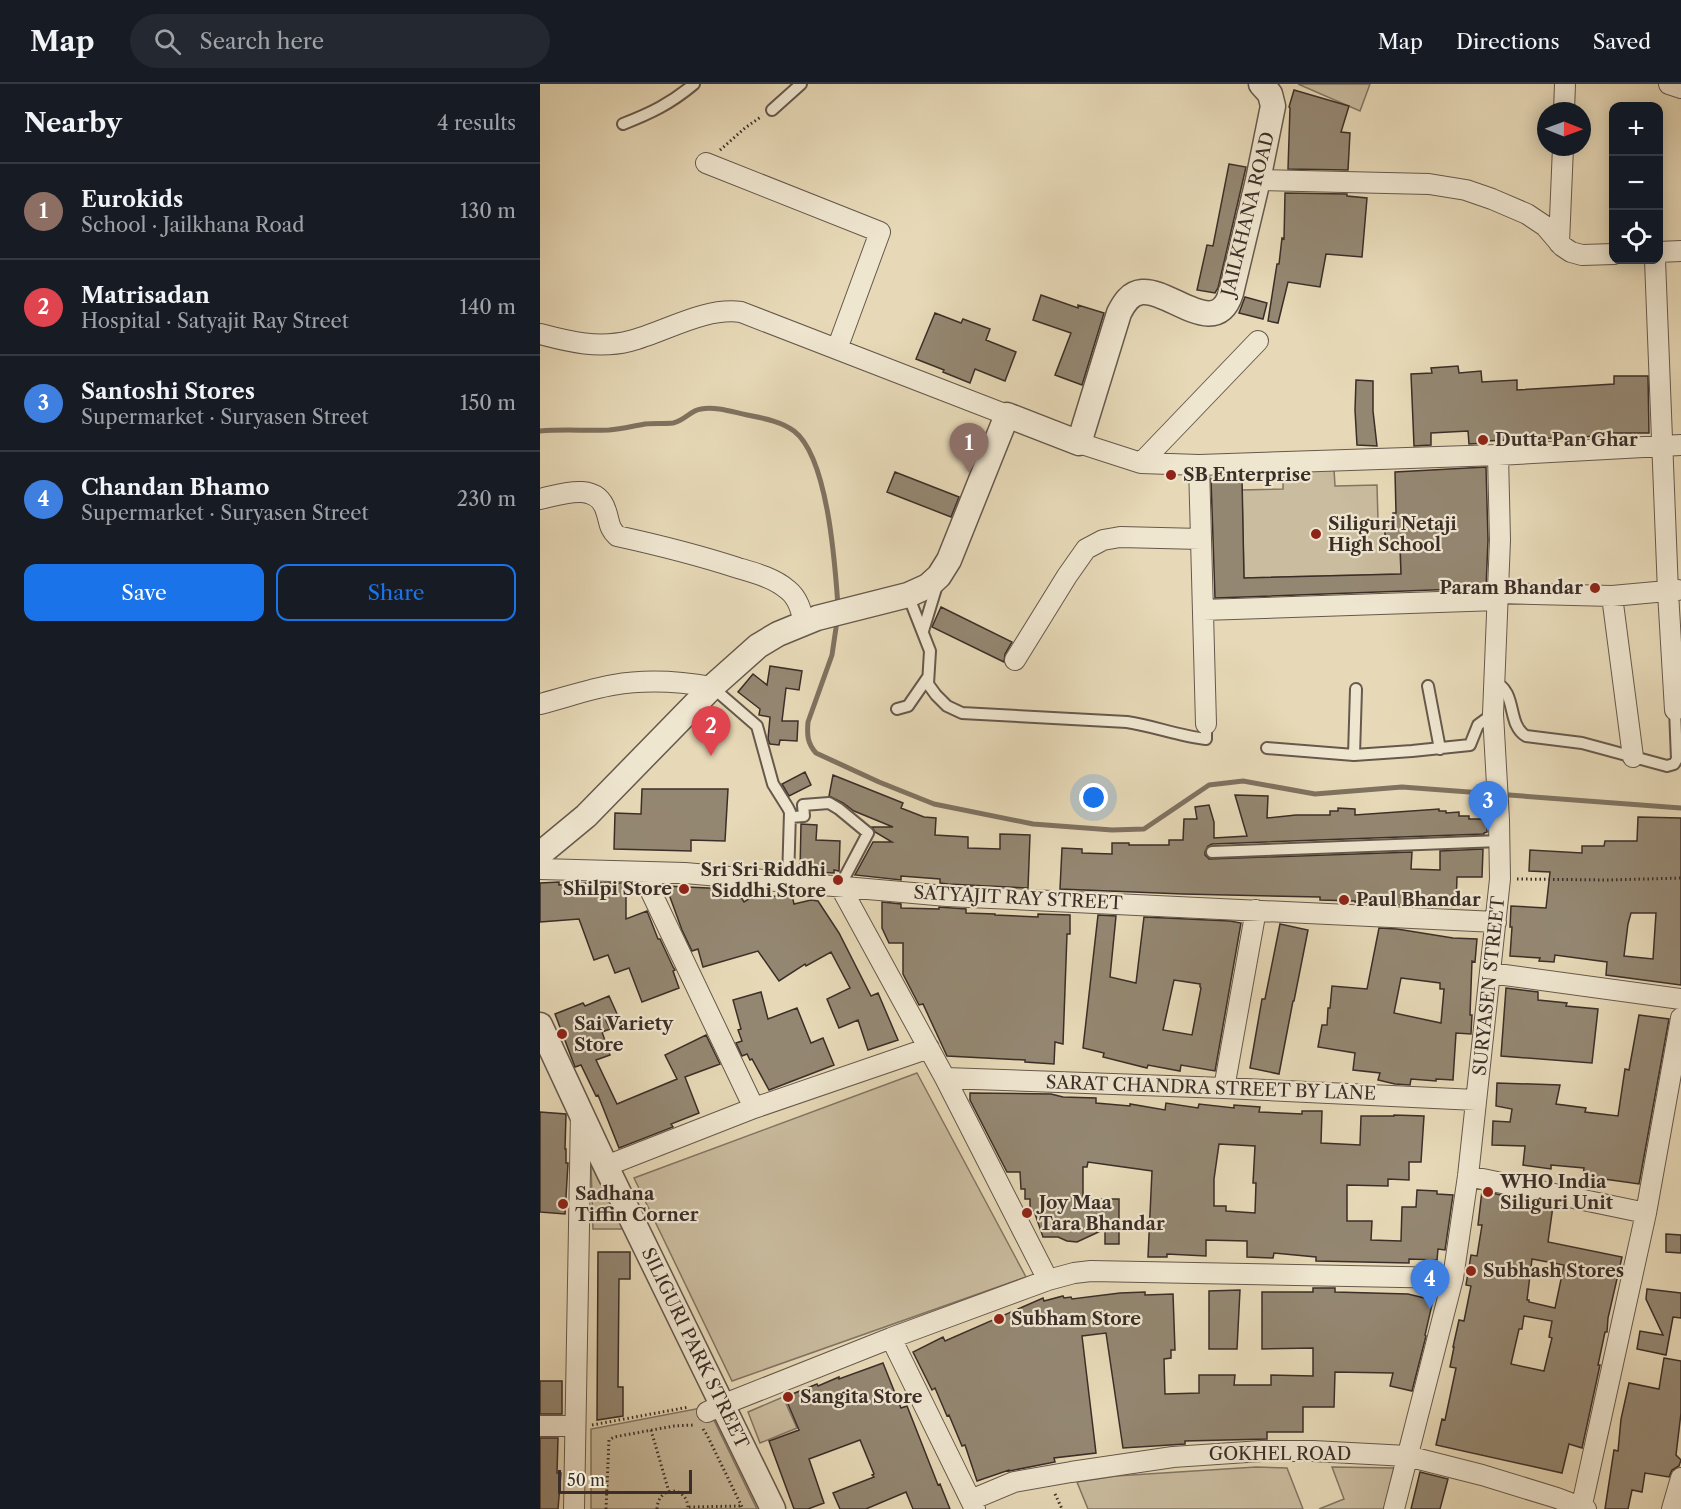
<!DOCTYPE html>
<meta charset="utf-8">
<style>
body{margin:0;font-family:"Libre Caslon Text",serif;background:#242831;color:#f1f3f6}
.controls{position:absolute;right:18px;top:18px;display:grid;overflow:hidden;border-radius:12px;box-shadow:0 3px 15px #0003}
.controls button{width:54px;height:54px;display:grid;place-items:center;padding:0;border:0;border-bottom:2px solid #363941;background:#171b24;color:#f1f3f6;font:30px sans-serif}
.compass{position:absolute;left:997px;top:18px;width:54px;height:54px;border-radius:50%;background:#171b24;box-shadow:0 3px 15px #0003;rotate:91deg}
.scale{position:absolute;left:18px;bottom:15px;width:134px;box-sizing:border-box;padding-left:6px;border:3px solid #3b2e28;border-top:0;font-size:16px;line-height:21px;white-space:nowrap;color:#3b2e28;-webkit-text-stroke:4px #efe6d0;paint-order:stroke}
.you{position:absolute;left:554px;top:714px;width:21px;height:21px;margin:-15px;border:4px solid #fff;border-radius:50%;background:#1a73e8;box-shadow:0 0 0 9px #1a73e833}
.badge{display:grid;place-items:center;width:39px;height:39px;border-radius:50%;background:#1a73e8;color:#fff;font-size:20px;font-weight:700}
.pin{position:absolute;translate:-50% -50px;filter:drop-shadow(0 2px 3px #0008)}
.pin::after{content:'';position:absolute;top:32px;width:21px;height:18px;background:inherit;clip-path:polygon(0 0,100% 0,50% 100%)}
.list{margin:0;padding:0;list-style:none}
h2{display:flex;justify-content:space-between;align-items:center;height:78px;margin:0;padding:0 24px;font-size:26px}
h2 small{font-size:20px;font-weight:400;color:#9ea1a6}
.list li{display:grid;grid-template-columns:39px 1fr auto;gap:18px;align-items:center;box-sizing:border-box;height:96px;padding:0 24px;border-top:2px solid #363941}
.list b{display:block;font-size:22px;white-space:nowrap}
.list p{margin:0;font-size:20px;white-space:nowrap;color:#9ea1a6}
.list em{font-size:20px;font-style:normal;color:#9ea1a6}
.actions{display:flex;gap:12px;padding:18px 24px}
.actions a{flex:1;padding:14px 0;border:2px solid #1a73e8;border-radius:12px;text-align:center;font-size:21px;color:#1a73e8}
.actions .main{background:#1a73e8;color:#fff}
.icon{flex:none;width:33px;height:33px;fill:none;stroke:currentColor;stroke-width:2;stroke-linecap:round;stroke-linejoin:round}
.map{position:relative;flex:none;width:1141px;height:1425px;overflow:hidden}
header{display:flex;align-items:center;gap:36px;box-sizing:border-box;height:84px;padding:0 30px;background:#171b24;border-bottom:2px solid #363941}
header strong{font-size:28px}
nav{display:flex;gap:33px;margin-inline-start:auto;font-size:21px}
.search{width:420px;height:54px;background:#242831;display:flex;align-items:center;gap:15px;box-sizing:border-box;padding:0 21px;border-radius:33px;color:#9ea1a6;font-size:22px}
main{display:flex}
aside{flex:1;background:#171b24}
.map>svg:first-child{display:block}
</style>
<header>
<strong>Map</strong>
<div class="search"><svg class="icon" aria-label="search" viewBox="0 0 24 24"><circle cx="10" cy="10" r="6"/><path d="M15 15l6 6"/></svg>Search here</div>
<nav><a>Map</a><a>Directions</a><a>Saved</a></nav>
</header>
<main>
<aside>
<h2>Nearby<small>4 results</small></h2>
<ul class="list">
<li><span class="badge" style="background:#8d6e63">1</span><div><b>Eurokids</b><p>School · Jailkhana Road</p></div><em>130 m</em></li>
<li><span class="badge" style="background:#e0444e">2</span><div><b>Matrisadan</b><p>Hospital · Satyajit Ray Street</p></div><em>140 m</em></li>
<li><span class="badge" style="background:#3f7fe0">3</span><div><b>Santoshi Stores</b><p>Supermarket · Suryasen Street</p></div><em>150 m</em></li>
<li><span class="badge" style="background:#3f7fe0">4</span><div><b>Chandan Bhamo</b><p>Supermarket · Suryasen Street</p></div><em>230 m</em></li>
</ul>
<div class="actions"><a class="main">Save</a><a>Share</a></div>
</aside>
<div class="map">
<svg width="1141" height="1425" viewBox="0 0 1141 1425">
<rect width="100%" height="100%" fill="#e7d9b7"/>
<filter id="stains"><feTurbulence type="fractalNoise" baseFrequency=".00333" numOctaves="4"/><feColorMatrix values="0 0 0 0 .2 0 0 0 0 .09 0 0 0 0 .02 0 0 0 .5 -.17"/></filter>
<radialGradient id="worn" r=".72"><stop offset=".6" stop-color="#630" stop-opacity="0"/><stop offset="1" stop-color="#630" stop-opacity=".3"/></radialGradient>
<path fill="#cabc9f" stroke="#827564" stroke-width="1.5" d="M758,0h72l-10,27z
M794,385l1,17 42,-1 1,35h7v25l15,-1 1,30 -157,4 -2,-88 41,-1v-18z
M377,989l109,204 -294,104 -98,-203z
M51,1081l32,64h-30z
M243,1313l14,31 -37,15 -12,-31z
M161,1324l11,8 45,93h-166v-80z
M716,1383l31,1 16,41h-215l-11,-27 39,-6z
M792,1383l62,1 -10,41h-65l25,-10z"/>
<g fill="none" stroke-linecap="round" stroke-linejoin="round">
<path stroke="#7f7260" stroke-width="5" d="M0,347c23,-2 46,0 69,-1 12,-1 24,-4 36,-6 9,-1 19,0 28,-1 11,-2 18,-13 28,-14 14,-3 32,3 46,6 15,3 34,6 47,16 34,26 41,133 44,175
M297,537l-5,34 -24,67c-1,12 -1,21 8,31l63,29 55,22 99,20 79,6 32,-1 65,-44 34,-4 72,13 87,-7 279,21"/>
</g>
<path fill="#948772" stroke="#3b2e28" stroke-width="1.5" fill-rule="evenodd" d="M754,6l55,16 -8,26 9,1 -2,37 -60,-1 2,-61 -1,-1z
M689,80l17,3 -28,121 -3,5 -18,-3 10,-45 6,1z
M745,109l62,1v2l20,2 -5,59 -36,-3 -6,33 -32,-5 -10,41 -10,-2 9,-57h2l3,-26 2,1z
M501,211l37,13v-3l26,8 -22,72 -27,-10 16,-42 -38,-13z
M705,213l22,6 -4,16 -24,-6z
M395,229l26,10 2,-4 27,10 -4,11 30,12 -11,29 -30,-12 -5,14 -27,-11 1,-2 -28,-11z
M918,282l1,7 22,-2 1,11 35,-2v10l97,-6v-8h34l1,57h-48v3l-115,5v2l-17,1 -1,-13 -37,2v12l-17,1 -3,-72 21,-1 -1,-5z
M816,296l17,1v30l4,35 -20,-1 -2,-35z
M946,383l2,73 -2,48 -271,10 -4,-119 31,-1 2,100 157,-4 -1,-30 -15,1v-25h8v-7h3l-1,-41z
M355,388l64,25 -8,20 -64,-25z
M401,523l71,35 -7,12 -1,8 -72,-35z
M230,582l32,5 -3,19 -13,-2 -4,33h16l-1,20 -17,-1 -1,5 -9,-1 -2,-5 2,-22 -11,-2 1,-6 -22,-17 15,-18 14,11z
M265,688l6,13 -22,11 -7,-12z
M293,691l70,28 -2,5 23,9 12,1 -1,17 33,2v11l32,1v-15l30,1 -2,53 -80,-4 -8,-1v-4l-39,-3v4l-46,-5 18,-33h19l-17,-10 -3,-5h21l-39,-16 -11,-8 -14,-7z
M102,705h86l-3,52 -34,-1v11l-77,-2 1,-36 26,1z
M695,711l33,1 -1,22 29,-3h34v-4h8v-3l17,1v6l84,-6v2h7v2l13,-1v4h10v3h18v13l-3,1v1l-272,10 -4,2 -3,6v3l4,4 203,-7 -1,17 29,1v-19l43,-2 -1,28h-25l-1,30 -84,-3v-2h-17v-1l-35,-1v-3l-137,-3 -123,-5 2,-41 20,1v4l30,1v-11h17v2h40v-5h14l1,-21h13l-2,-12 14,-2 5,17v16l33,-2z
M1098,733l43,1v167l-75,-10 1,-13 -52,-7 -1,7 -15,-1 1,-3 -30,-2 2,-29h-2l1,-21 35,2 4,-36 -21,-1 1,-21 52,3v-7h22l1,-5h32zM1091,829h25l-3,46 -29,-3 4,-32z
M261,740l16,1 -1,15 24,1 -1,30 -5,-1v3l-34,-2z
M19,798v3l29,-2h38v36l21,-8 11,28h2l13,28 2,3 -2,1 6,17 -37,14 -13,-34 -14,5 -7,-18 -14,5 -15,-41 -39,3v-39z
M126,802l63,3 4,6 5,-3 6,10 16,-10 3,5 29,-2 2,9 17,-4 7,1 21,32 32,63 7,-3 20,47 -30,10 -10,-30 -19,8 -12,-29 23,-11 -19,-36 -25,14 -1,-2 -26,17 -21,-30 -55,16 -5,-18 -6,2 -10,-21z
M342,818l19,2v4l38,1v-2l27,2v4l29,1v1l43,2v-3l32,1v19h-3l-4,110 -8,-2 -1,22 -29,-2v-2l-78,-4 -24,-52 -4,1 -16,-31v-31h-14l-7,-15z
M558,831l18,1 -6,61 26,6 8,-66 86,4 11,2 -26,148 -34,-6 -1,6 -32,-6 -1,3 -44,-11 1,-4 -21,-5zM634,896l26,4v3l1,1 -9,47 -29,-5z
M740,840l28,6 -14,71h-1l-14,73 -29,-6 12,-69h3z
M839,844l18,1 56,9 24,1 -2,23 -3,-1 -2,54h2l-1,19 -15,-1 -3,47 -17,-1v2l-25,-2 -1,6 -15,-1 -17,-4 2,-7 -27,-3 2,-17 -37,-6 4,-22h5l1,-17h2l2,-22 35,3zM861,894l39,5v6h4l-3,34 -47,-10z
M966,904l32,4v8l29,3 -1,3 32,3 -6,54 -91,-7z
M221,908l7,27 29,-11 14,35 12,-5 11,27 -65,25 -17,-31 -2,1 -3,-6 -5,2 -6,-13 6,-2 -4,-11 3,-1 -8,-29z
M69,912l9,20 -12,5 4,8 -8,3 8,23 -14,5 21,44 60,-25 -12,-24 41,-20 14,29 -35,13 14,36 -28,11 2,3 -54,21 -21,-53 -2,1 -15,-31 -6,2 -20,-53 28,-11 2,3z
M1099,931l30,4 -30,165 -56,-8 1,-8 -33,-3v4l-28,-4 2,-19 -33,-1 1,-24 17,1 2,-13 -16,-3 1,-23 63,2 -4,19 30,4 -1,4 33,4 7,-47 4,1z
M430,1009l81,1 12,3 33,1v5l34,3v-2l35,6 1,-7 32,5 1,-4 35,4v-3l26,2 -1,5 43,2v-3h20l-1,32 39,2 1,-29h33v-1l30,1 -3,46h-12v18l-21,-1v7l-41,-1v36h25l-1,19 30,1 1,-34h14l1,-17 20,1v3l16,1 -8,55 -7,-1 -1,11 -28,-1v4l-93,-2v-4l-42,-4 -1,5 -26,-1v-16l-41,-1v16l-39,-2v3h-19l4,-86 -64,-9 -1,5h-4v32h36v45h-14v-15l-28,13 -10,-1 -9,-4h-15l-9,-26h-4v-12h-5v-10h-4l-1,-17h-13l-37,-72zM679,1060l36,2 -2,37h3l-1,30 -29,-2v-5h-12v-27z
M0,1028l26,2 -1,35h1v14h2l-3,51 -25,-2z
M942,1107l71,15 -5,36 74,15 -14,61 -1,14h-2l-7,33h2l-18,83 -13,-4 -7,29 -126,-28 6,-26 3,1 11,-52 -6,-1 4,-20h-1l6,-27 5,1 7,-35 -5,-1 5,-30 6,1 5,-31h-4zM992,1175l32,6 -9,43 -26,-6v-2h-2zM984,1232l28,5 -3,16 3,1 -8,33 -33,-7 8,-35h3z
M1126,1150l15,1v18l-15,-1z
M58,1168h32v27h-11l-1,108h5v29l-26,4z
M773,1204h22v4l73,2 25,6 -8,35 1,1 -14,55 -22,-5 3,-13 -58,-1 -1,35h-31v25h-36v7l-82,2v3l-62,4 -17,-115 -24,3 14,117 -42,5 1,4 -46,9v-1l-32,11 -12,-36 -3,1 -13,-31 -2,1 -12,-28 -3,2 -19,-38 30,-15 2,4 98,-43 1,3 19,-5 1,2 7,-1 1,2 48,-6 25,-1v3l28,-1 2,56h-4v8l-7,1 1,35 34,-1v-18h36l-1,10h37v-10l42,1v-28l-51,1v-57h51z
M1107,1205l34,4v25l-8,-1 -7,38 -29,-6 3,-18 23,4 -17,-36z
M700,1206l-3,59h-28v-58z
M1124,1274l17,3v52l-5,42 5,5 -2,6 -7,4 -3,7 -24,-4 -3,19 -10,-2 -4,19h-23l9,-59 4,1 3,-32 8,-36 30,6z
M343,1279l18,45 6,-2 31,79 2,-1 10,25h-37l-7,-17 -40,17h-26l-7,-16 41,-16 -2,-2 2,-1 -14,-34 -51,19 15,44 -16,6h-14l-25,-68 30,-11 -14,-33 32,-13 1,2 21,-9v2z
M0,1297h22v33h-22z
M0,1354h18l-1,35h4l-3,36h-18z
M880,1388l28,7 -8,30h-29z"/>
<g fill="none" stroke-linecap="round" stroke-linejoin="round">
<defs>
<path id="service" d="M232,26l29,-26
M83,40c28,-11 47,-20 71,-40
M368,511l22,56 -2,33 8,11 11,11 15,7 165,9c27,4 52,14 79,17v-15
M383,547l14,-46
M954,598c24,9 12,42 32,54l56,7 85,23 7,-2 3,-5 -2,-49h3
M888,602l12,63
M172,603l45,39 16,58 15,24 2,4 -2,69
M357,625l11,-3 20,-29
M727,664l87,7 58,-4 58,-6 8,-20 15,-11
M814,671l2,-66
M250,733l14,-1 -1,-11 26,-2 10,6 29,24 -28,53
M672,768l288,-11"/>
<path id="minor" d="M1129,0l12,4
M1024,27l1,-27
M166,79l174,69 -43,117
M718,96l171,4 37,6 26,9 35,15 18,12 17,20 9,6 11,3 32,-1
M1019,159l4,-96
M1118,168l23,-1
M1115,176l13,332 7,118
M0,250c30,8 59,15 90,7 35,-9 74,-34 111,-29l266,103
M539,359l62,20 58,2 299,-10 183,-10
M601,379l117,-122
M659,381l7,259
M0,415c22,-5 57,-18 66,12 4,11 2,16 11,25 41,9 81,19 121,32 17,5 36,10 50,22 10,8 13,20 16,32
M959,509l113,3 66,-6
M1072,512l21,161
M663,526l295,-10
M475,576l52,-84 19,-27 17,-9 17,-3 81,2
M0,620c24,-6 49,-15 73,-19 34,-6 65,-4 99,2
M0,785l145,4 262,23 549,26
M102,789l112,235
M300,802l105,192 103,202
M950,889l191,26
M405,994l279,10 252,12
M684,1004l32,-178
M66,1082l148,-58 175,-60
M928,1092l178,37
M351,1254l84,171
M167,1328l15,-7 169,-67 157,-58 26,-7 17,-2 362,7
M0,1342h35
M431,1416l43,-18 57,-10 102,-15 89,-6h51l94,5 75,19 75,23 29,11
M34,1425l7,-396
M854,1425l59,-231 15,-102 32,-297 -1,-59 -6,-106 7,-174 -2,-85
M1041,1425l65,-296 35,-195
M1132,1425l9,-31"/>
<path id="tertiary" d="M0,770l46,-38 126,-129 46,-41 20,-12 39,-16 91,-23 20,-9 11,-10 10,-16 58,-145 72,28 40,-130c5,-10 11,-20 23,-21 28,-3 74,49 89,1l27,-113 15,-74 -3,-12 -9,-10
M0,941l60,129 173,355"/>
</defs>
<use href="#service" stroke="#66594c" stroke-width="14"/>
<use href="#minor" stroke="#66594c" stroke-width="22"/>
<use href="#tertiary" stroke="#66594c" stroke-width="27"/>
<path stroke="#3b2e28" stroke-width="3" stroke-dasharray="1.5 3" stroke-linecap="butt" d="M180,66l25,-22 17,-12
M977,795l91,1 73,-2
M52,1341l97,-18
M163,1345l4,6 36,74
M111,1346l18,62
M515,1410l7,15
M149,1423l52,-1
M66,1425l3,-69 5,-3 60,-11 20,-1
M117,1425c1,-24 31,-24 31,0"/>
<use href="#service" stroke="#efe6d0" stroke-width="10"/>
<use href="#minor" stroke="#efe6d0" stroke-width="20"/>
<use href="#tertiary" stroke="#efe6d0" stroke-width="24"/>
</g>
<g fill="#8f2418" stroke="#efe6d0" stroke-width="2">
<circle cx="943" cy="356" r="6"/>
<circle cx="631" cy="391" r="6"/>
<circle cx="776" cy="450" r="6"/>
<circle cx="1055" cy="504" r="6"/>
<circle cx="298" cy="796" r="6"/>
<circle cx="144" cy="805" r="6"/>
<circle cx="804" cy="816" r="6"/>
<circle cx="22" cy="950" r="6"/>
<circle cx="948" cy="1108" r="6"/>
<circle cx="23" cy="1120" r="6"/>
<circle cx="487" cy="1129" r="6"/>
<circle cx="931" cy="1187" r="6"/>
<circle cx="459" cy="1235" r="6"/>
<circle cx="248" cy="1313" r="6"/>
</g>
<g text-anchor="middle" dominant-baseline="central" stroke-width="4.5" stroke-linejoin="round" paint-order="stroke">
<g font-size="18" fill="#3b2e28" stroke="#efe6d0">
<text transform="translate(708 130) rotate(-76)">JAILKHANA ROAD</text>
<text transform="translate(478 814) rotate(3)">SATYAJIT RAY STREET</text>
<text transform="translate(949 902) rotate(-84)">SURYASEN STREET</text>
<text transform="translate(671 1004) rotate(2)">SARAT CHANDRA STREET BY LANE</text>
<text transform="translate(155 1264) rotate(64)">SILIGURI PARK STREET</text>
<text x="740" y="1370">GOKHEL ROAD</text>
</g>
<g font-size="18" font-weight="bold" fill="#3b2e28" stroke="#efe6d0" text-anchor="start">
<text x="955" y="356">Dutta Pan Ghar</text>
<text x="643" y="391">SB Enterprise</text>
<text x="788" y="440">Siliguri Netaji<tspan x="788" dy="21">High School</tspan></text>
<text x="1043" y="504" text-anchor="end">Param Bhandar</text>
<text x="286" y="786" text-anchor="end">Sri Sri Riddhi<tspan x="286" dy="21">Siddhi Store</tspan></text>
<text x="132" y="805" text-anchor="end">Shilpi Store</text>
<text x="816" y="816">Paul Bhandar</text>
<text x="34" y="940">Sai Variety<tspan x="34" dy="21">Store</tspan></text>
<text x="960" y="1098">WHO India<tspan x="960" dy="21">Siliguri Unit</tspan></text>
<text x="35" y="1110">Sadhana<tspan x="35" dy="21">Tiffin Corner</tspan></text>
<text x="499" y="1119">Joy Maa<tspan x="499" dy="21">Tara Bhandar</tspan></text>
<text x="943" y="1187">Subhash Stores</text>
<text x="471" y="1235">Subham Store</text>
<text x="260" y="1313">Sangita Store</text>
</g>
</g>
<rect width="100%" height="100%" filter="url(#stains)"/>
<rect width="100%" height="100%" fill="url(#worn)"/>
</svg>
<div class="controls">
<button>+</button>
<button>−</button>
<button><svg class="icon" aria-label="locate" viewBox="0 0 24 24"><circle cx="12" cy="12" r="6"/><path d="M12 2v4M12 18v4M2 12h4M18 12h4"/></svg></button>
</div>
<svg class="compass" viewBox="-18 -18 36 36"><path d="M0-13l5 13h-10z" fill="#e53935"/><path d="M0 13l5-13h-10z" fill="#9ea1a6"/></svg>
<div class="scale">50 m</div>
<div class="you"></div>
<div class="pin badge" style="left:429px;top:389px;background:#8d6e63">1</div>
<div class="pin badge" style="left:171px;top:672px;background:#e0444e">2</div>
<div class="pin badge" style="left:948px;top:747px;background:#3f7fe0">3</div>
<div class="pin badge" style="left:890px;top:1225px;background:#3f7fe0">4</div>
</div>
</main>
